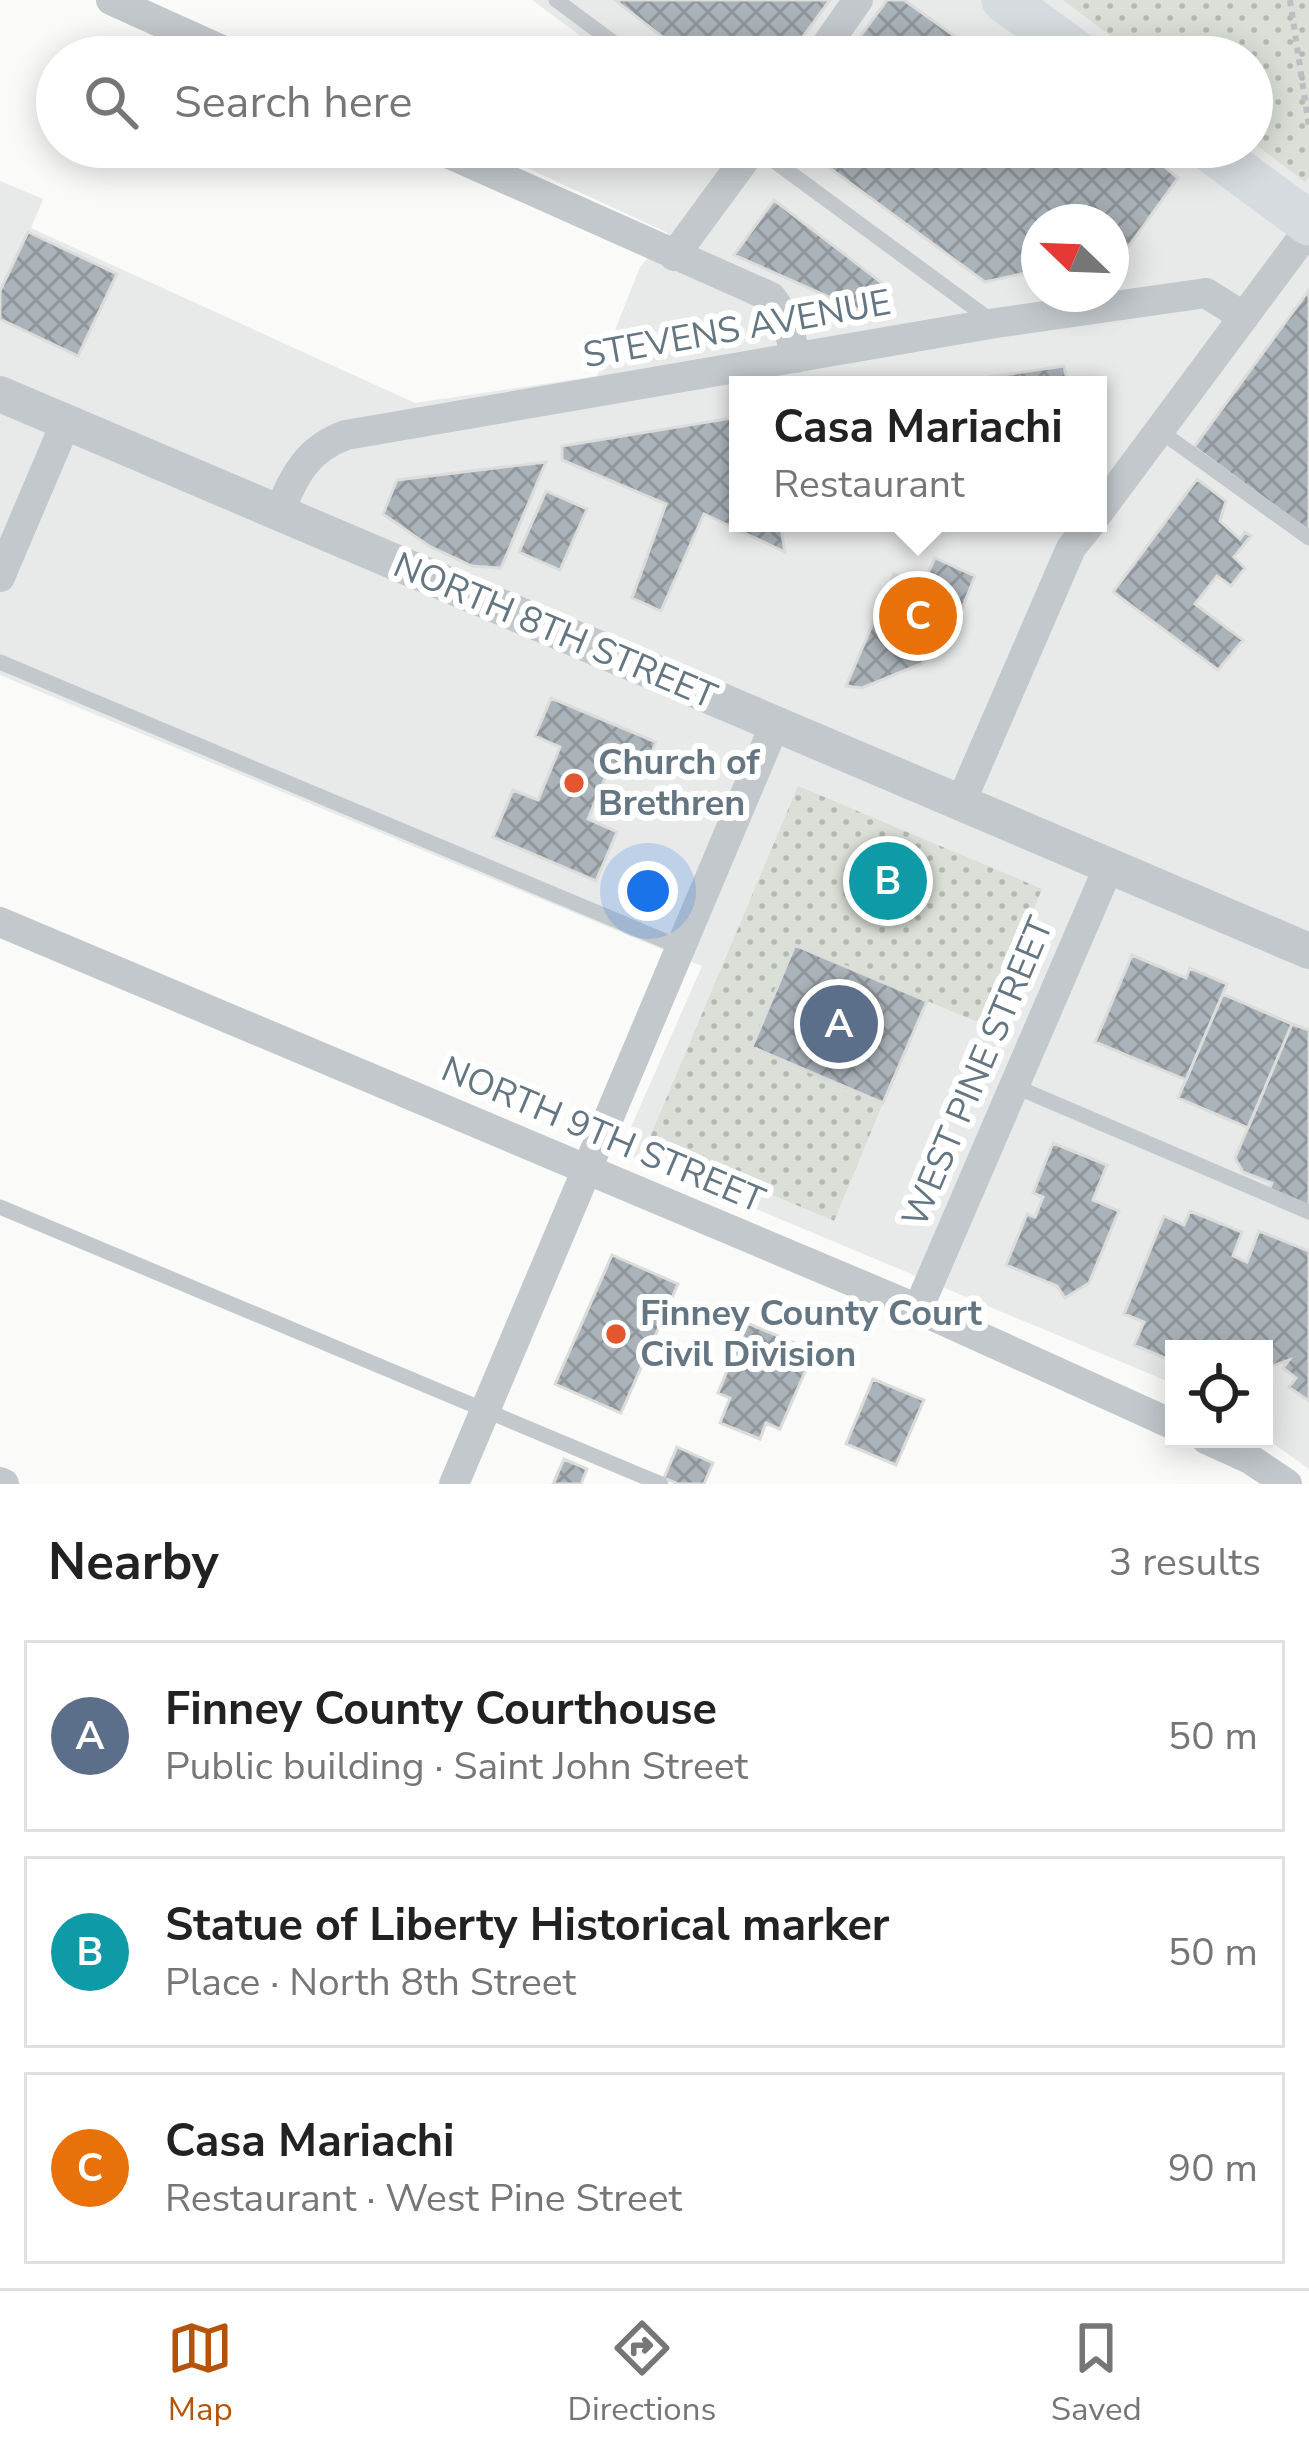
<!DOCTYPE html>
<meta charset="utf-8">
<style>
body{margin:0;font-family:"Nunito Sans",sans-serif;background:#f6f6f6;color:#222}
.controls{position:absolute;right:36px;bottom:36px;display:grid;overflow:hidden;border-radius:0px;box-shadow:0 6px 30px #0003}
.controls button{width:108px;height:108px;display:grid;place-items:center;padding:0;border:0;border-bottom:3px solid #e0e0e0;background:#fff;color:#222;font:60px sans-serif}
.compass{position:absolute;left:1021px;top:204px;width:108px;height:108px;border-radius:50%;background:#fff;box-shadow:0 6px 30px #0003;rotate:293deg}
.you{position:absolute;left:648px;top:891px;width:42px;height:42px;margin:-30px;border:9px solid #fff;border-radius:50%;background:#1a73e8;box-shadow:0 0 0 18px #1a73e833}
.badge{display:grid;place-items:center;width:78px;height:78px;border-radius:50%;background:#b45309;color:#fff;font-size:39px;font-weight:700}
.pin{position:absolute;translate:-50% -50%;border:6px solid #fff;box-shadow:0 3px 12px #0006}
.popup{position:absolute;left:729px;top:376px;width:378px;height:156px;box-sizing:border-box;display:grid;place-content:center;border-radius:0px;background:#fff;filter:drop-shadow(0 3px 9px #0005);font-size:39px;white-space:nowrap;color:#767676}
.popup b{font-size:45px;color:#222}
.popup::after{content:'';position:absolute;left:50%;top:100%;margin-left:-24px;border:24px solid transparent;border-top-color:#fff}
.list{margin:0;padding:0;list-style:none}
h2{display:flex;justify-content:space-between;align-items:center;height:156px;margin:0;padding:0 48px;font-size:51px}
h2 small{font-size:39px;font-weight:400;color:#767676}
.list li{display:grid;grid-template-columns:78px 1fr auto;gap:36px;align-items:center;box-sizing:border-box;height:192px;margin:0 24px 24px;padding:0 24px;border:3px solid #e0e0e0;border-radius:0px}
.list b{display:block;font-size:45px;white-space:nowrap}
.list p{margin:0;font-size:39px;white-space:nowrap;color:#767676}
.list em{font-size:39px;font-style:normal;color:#767676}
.icon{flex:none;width:66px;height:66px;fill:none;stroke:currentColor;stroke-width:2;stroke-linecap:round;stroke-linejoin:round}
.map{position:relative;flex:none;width:1309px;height:1484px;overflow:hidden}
.search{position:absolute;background:#fff;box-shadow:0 6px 30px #0003;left:36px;right:36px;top:36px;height:132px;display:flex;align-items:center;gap:30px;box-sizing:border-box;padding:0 42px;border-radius:66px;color:#767676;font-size:45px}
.sheet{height:804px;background:#fff}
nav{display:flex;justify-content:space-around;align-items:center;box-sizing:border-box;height:168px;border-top:3px solid #e0e0e0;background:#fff;font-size:33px;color:#767676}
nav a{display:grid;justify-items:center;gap:6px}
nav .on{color:#b45309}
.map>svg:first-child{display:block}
</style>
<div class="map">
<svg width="1309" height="1484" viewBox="0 0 1309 1484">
<defs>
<pattern id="green-dots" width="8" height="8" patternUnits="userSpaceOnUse" patternTransform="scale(3)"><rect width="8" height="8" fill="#dadfd7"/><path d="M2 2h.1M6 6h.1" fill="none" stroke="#b4b9b4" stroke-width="1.8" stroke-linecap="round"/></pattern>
<pattern id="building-cross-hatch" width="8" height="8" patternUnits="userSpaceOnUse" patternTransform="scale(3)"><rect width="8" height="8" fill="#aab3b9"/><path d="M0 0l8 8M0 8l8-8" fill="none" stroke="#8e969c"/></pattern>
</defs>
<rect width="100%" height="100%" fill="#fafaf8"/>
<path fill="#e8e9e9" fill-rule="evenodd" d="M532,0h777v1469l-45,-32v-88h-90v35l-554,-232 82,-186 -702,-291v-494l43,18 -12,29 384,175 182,-27 43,-109 28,-34 -167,-77 6,-9h745v-90h-678l12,-17zM1039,222h72v72h-72zM738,385h360v138h-360z"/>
<path fill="url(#green-dots)" d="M1063,0h246v177l-4,5 -53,-40v-85h-113z
M798,786l244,103 -57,136 -190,-79 -43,101 131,56 -49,118 -186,-79z"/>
<path fill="url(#building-cross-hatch)" stroke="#dcdcda" stroke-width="3" d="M615,0h215l-42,57h-100z
M887,0h17l80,57h-139z
M801,147h308l5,4 4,-4h24l36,31 -54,75 -13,3v-34h-72v48l-54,12z
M774,200l108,83 -23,27 -125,-55z
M28,232l89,42 -39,82 -78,-37v-28z
M1309,290v242l-115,-85z
M1064,366l4,19h-77l-2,-8z
M738,417v106h42l5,29 -81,-38 -43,97 -29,-13 34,-94 -104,-44v-14z
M546,462l-45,106 -29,-2 -43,-20 -46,-32 14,-34z
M1197,479l29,22 -6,20 20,18 5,-7 6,4 -17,21 11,11 -14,18 -14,-10 -22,28 48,36 -25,30 -105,-78z
M546,491l41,18 -27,61 -41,-18z
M935,558l40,18 -21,53 -33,35 -59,24 -16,-2 48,-112 28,12z
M551,698l105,44 -14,35 -31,-13 -23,55 29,13 -21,49 -103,-44 20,-47 25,10 22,-53 -25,-11z
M795,945l132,56 -44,102 -131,-56z
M1132,955l54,23 4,-10 37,16 -41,96 -91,-38z
M1223,994l69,30 -44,104 -70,-30z
M1292,1024l17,6v182l-42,-18 5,-11 -29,-11 -8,-14z
M1053,1143l54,22 -14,35 26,11 -30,72 -24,15 -8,-12 -51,-21 21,-51 8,3 8,-20 -10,-4z
M1190,1211l52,21 -9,24 14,6 12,-31 50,20v150l-20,-14 7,-9 -13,-10 6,-8 -25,9v-20h-90v13l-40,-17 10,-23 -20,-8 40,-98 20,9z
M612,1255l66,29 -57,129 -66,-29z
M747,1323l67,28 -34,78 -14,-6 -6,16 -40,-16 10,-25 -12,-5z
M873,1379l51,21 -28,65 -50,-21z
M677,1447l36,16 -9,21h-26l-14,-6z
M564,1459l23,10 -6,15h-28z"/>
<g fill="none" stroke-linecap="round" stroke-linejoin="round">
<path stroke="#bbbfc2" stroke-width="6" stroke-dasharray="6 6" stroke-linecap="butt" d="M1290,0l19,127"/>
<path stroke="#c3c8cc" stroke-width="15" d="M556,0l77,57
M755,147l234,172
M1160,431l149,107
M0,662l682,286
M1014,1086l295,126
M0,1207l661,277"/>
<path stroke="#c3c8cc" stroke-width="30" d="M111,0l126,57
M818,57l40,-57
M434,147l337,150 15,21 10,40
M674,256l80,-109
M1098,513l211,-284
M278,514c16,-37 28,-65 68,-79l650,-112 210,-30 38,24
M0,577l66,-155
M961,802l110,-254 20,-25
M0,922l918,387 256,116
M918,1309l191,-443
M1206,1439l44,20 37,25
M0,1482l4,2
M454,1484l321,-760"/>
<path stroke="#c3c8cc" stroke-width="36" d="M0,394l1309,557"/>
<path stroke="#d6dbdf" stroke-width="45" d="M1004,0l78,57
M1206,147l103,76"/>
</g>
<g fill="#e4572e" stroke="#fff" stroke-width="4.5">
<circle cx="574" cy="783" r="12"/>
<circle cx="616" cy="1334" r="12"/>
</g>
<g text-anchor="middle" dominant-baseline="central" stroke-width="12" stroke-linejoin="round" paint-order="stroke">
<g font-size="36" fill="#657683" stroke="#fff">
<text transform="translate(737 329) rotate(-10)">STEVENS AVENUE</text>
<text transform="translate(555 631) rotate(23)">NORTH 8TH STREET</text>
<text transform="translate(978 1072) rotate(-67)">WEST PINE STREET</text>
<text transform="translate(603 1135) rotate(23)">NORTH 9TH STREET</text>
</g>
<g font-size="36" font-weight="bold" fill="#657683" stroke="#fff" text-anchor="start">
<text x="598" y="762">Church of<tspan x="598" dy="41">Brethren</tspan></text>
<text x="640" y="1313">Finney County Court<tspan x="640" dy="41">Civil Division</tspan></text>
</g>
</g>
</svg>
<div class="controls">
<button><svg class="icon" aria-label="locate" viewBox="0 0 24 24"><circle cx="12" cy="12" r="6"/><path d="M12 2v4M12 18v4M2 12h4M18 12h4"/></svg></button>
</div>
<svg class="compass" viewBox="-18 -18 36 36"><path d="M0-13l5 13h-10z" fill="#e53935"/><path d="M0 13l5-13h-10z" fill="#767676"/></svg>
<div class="you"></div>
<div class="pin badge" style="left:839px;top:1024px;background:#5c6f8a">A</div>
<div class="pin badge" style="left:888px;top:881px;background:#0f9aa8">B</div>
<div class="pin badge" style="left:918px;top:616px;background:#e8710a">C</div>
<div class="popup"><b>Casa Mariachi</b>Restaurant</div>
<div class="search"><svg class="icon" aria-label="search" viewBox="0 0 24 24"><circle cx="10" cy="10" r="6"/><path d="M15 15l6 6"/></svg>Search here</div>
</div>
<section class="sheet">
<h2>Nearby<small>3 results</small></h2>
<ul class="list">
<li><span class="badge" style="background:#5c6f8a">A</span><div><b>Finney County Courthouse</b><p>Public building · Saint John Street</p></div><em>50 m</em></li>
<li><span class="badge" style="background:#0f9aa8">B</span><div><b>Statue of Liberty Historical marker</b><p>Place · North 8th Street</p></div><em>50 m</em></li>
<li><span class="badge" style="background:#e8710a">C</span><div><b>Casa Mariachi</b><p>Restaurant · West Pine Street</p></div><em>90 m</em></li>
</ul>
</section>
<nav>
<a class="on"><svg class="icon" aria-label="map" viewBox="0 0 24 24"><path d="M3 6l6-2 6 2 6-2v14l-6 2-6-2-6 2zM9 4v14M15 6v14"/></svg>Map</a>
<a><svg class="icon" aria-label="directions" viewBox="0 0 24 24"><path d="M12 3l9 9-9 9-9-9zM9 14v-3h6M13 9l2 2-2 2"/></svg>Directions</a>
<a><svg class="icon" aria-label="saved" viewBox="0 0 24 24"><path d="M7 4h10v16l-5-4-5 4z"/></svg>Saved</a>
</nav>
